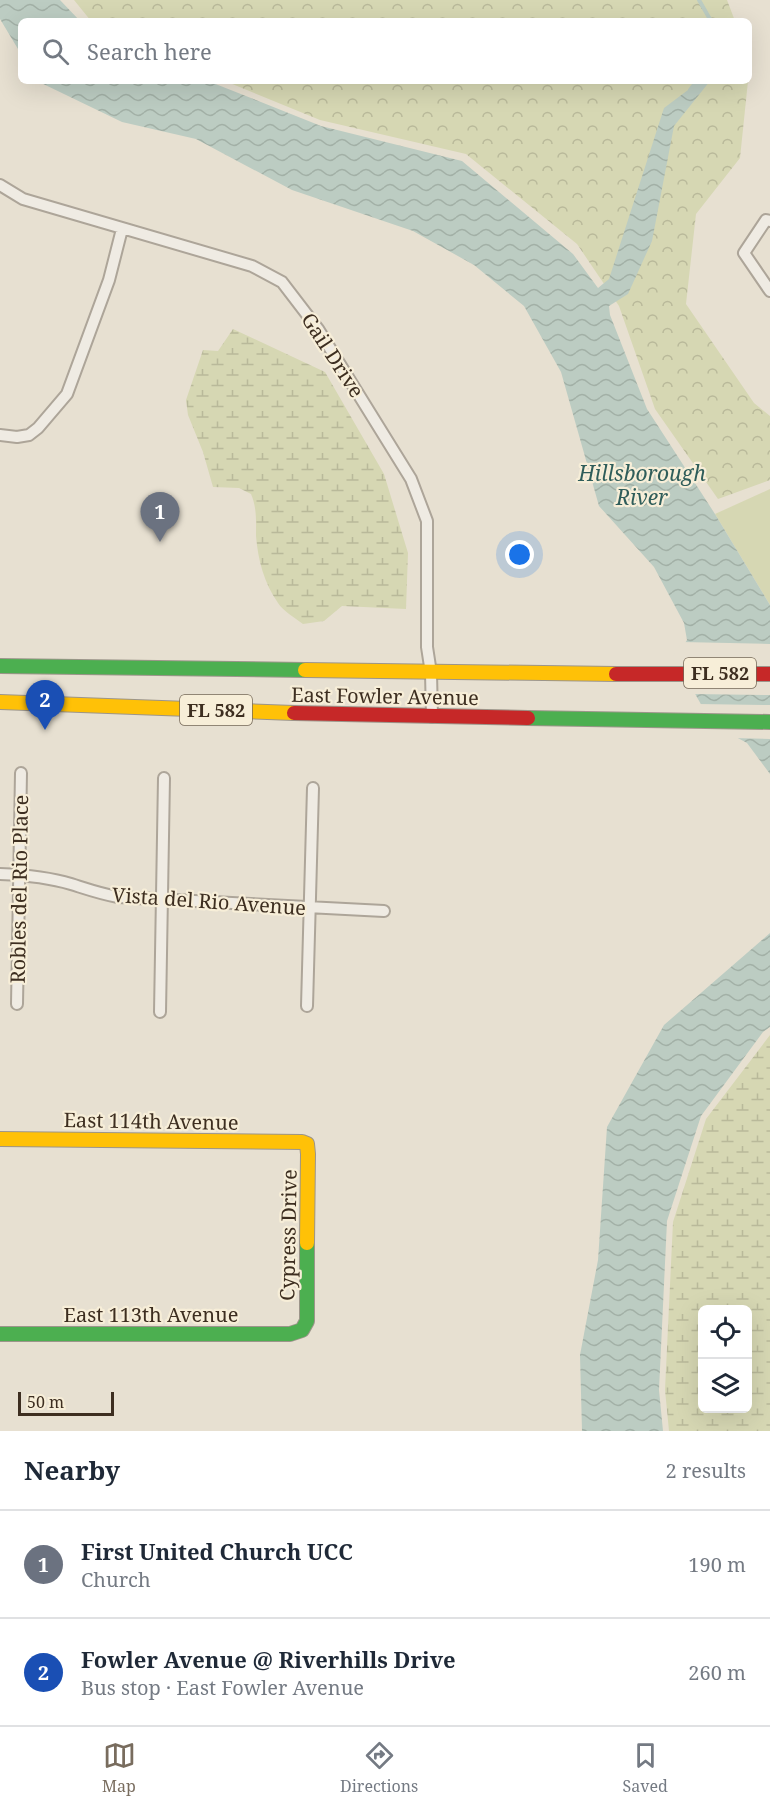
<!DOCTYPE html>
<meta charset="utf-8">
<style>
body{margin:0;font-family:"Noto Serif",serif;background:#f2f2f3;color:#1f2937}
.controls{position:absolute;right:18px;bottom:18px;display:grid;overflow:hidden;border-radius:9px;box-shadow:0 6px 24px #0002}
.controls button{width:54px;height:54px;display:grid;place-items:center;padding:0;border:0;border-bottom:2px solid #e0e1e3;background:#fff;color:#1f2937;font:30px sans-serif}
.scale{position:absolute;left:18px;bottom:15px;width:96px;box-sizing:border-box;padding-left:6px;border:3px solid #3d2e20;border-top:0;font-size:16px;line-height:21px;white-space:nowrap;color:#3d2e20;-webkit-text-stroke:4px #f7eed8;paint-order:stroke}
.you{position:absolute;left:520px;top:555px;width:21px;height:21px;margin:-15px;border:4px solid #fff;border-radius:50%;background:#1a73e8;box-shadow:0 0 0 9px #1a73e833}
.badge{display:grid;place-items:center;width:39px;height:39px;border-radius:50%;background:#786c5e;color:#fff;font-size:20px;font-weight:700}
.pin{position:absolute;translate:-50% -50px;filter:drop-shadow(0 2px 3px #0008)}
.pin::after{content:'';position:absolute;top:32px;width:21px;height:18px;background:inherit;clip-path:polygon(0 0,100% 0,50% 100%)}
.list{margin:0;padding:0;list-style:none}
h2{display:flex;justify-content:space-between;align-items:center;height:78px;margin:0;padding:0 24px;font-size:26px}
h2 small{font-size:20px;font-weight:400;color:#747a83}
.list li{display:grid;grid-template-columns:39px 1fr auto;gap:18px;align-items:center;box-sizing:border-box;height:108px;padding:0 24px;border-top:2px solid #e0e1e3}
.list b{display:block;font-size:22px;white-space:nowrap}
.list p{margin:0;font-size:20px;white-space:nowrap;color:#747a83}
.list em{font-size:20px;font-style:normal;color:#747a83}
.icon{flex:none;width:33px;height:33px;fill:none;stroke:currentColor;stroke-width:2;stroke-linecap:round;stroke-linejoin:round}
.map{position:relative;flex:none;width:770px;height:1431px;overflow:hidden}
.search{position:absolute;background:#fff;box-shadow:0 6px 24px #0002;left:18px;right:18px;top:18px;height:66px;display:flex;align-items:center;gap:15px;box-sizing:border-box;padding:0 21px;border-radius:9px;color:#747a83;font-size:22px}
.sheet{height:294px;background:#fff}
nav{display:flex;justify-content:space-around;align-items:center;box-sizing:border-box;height:84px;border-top:2px solid #e0e1e3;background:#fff;font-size:16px;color:#747a83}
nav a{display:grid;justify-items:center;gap:3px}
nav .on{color:#786c5e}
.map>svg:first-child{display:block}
</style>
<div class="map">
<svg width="770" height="1431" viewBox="0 0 770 1431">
<defs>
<pattern id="forest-crowns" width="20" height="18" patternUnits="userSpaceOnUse" patternTransform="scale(1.5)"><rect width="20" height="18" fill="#d6d7b3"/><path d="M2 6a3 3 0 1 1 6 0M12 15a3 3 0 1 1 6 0" fill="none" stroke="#b9b99a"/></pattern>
<pattern id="wetland-marsh" width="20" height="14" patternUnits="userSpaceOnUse" patternTransform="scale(1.5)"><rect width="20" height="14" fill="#d6d7b3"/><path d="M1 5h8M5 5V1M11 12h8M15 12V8" fill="none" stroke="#b9b99a"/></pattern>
<pattern id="water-waves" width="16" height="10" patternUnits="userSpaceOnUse" patternTransform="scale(1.5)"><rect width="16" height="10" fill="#bcccc2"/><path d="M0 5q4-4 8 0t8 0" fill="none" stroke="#a2b0a6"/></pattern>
</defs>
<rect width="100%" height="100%" fill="#e7e0d1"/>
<path fill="url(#forest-crowns)" d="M74,0h653l8,21h-644z
M225,81h523l-8,77 -44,56 -10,90 68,99 16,13v64l-52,19 -63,-90 -36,-103 -42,-62 -111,-90 -146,-34z"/>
<path fill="url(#wetland-marsh)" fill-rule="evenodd" d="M233,329l92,43 59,102 24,79 -2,56 -64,-3 -18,15 -21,3c-8,-6 -20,-13 -25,-21 -14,-20 -20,-43 -22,-67 0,-15 1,-28 -5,-42l-12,-6 -26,-1 -10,-35 -15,-37 -2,-15 17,-50 15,1z
M770,1035v396h-101l-4,-41 8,-168 33,-103zM702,1310h46v98h-46z"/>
<path fill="#d6d7b3" d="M770,489v116l-55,-91z"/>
<path fill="url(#water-waves)" d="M0,0h60l20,21h-59v33l-21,-35z
M37,81h171l113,45 141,35 111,93 25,34 11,-9 55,-171 36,-27h10l-36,45 -22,115 -24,53 -19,12 1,9 37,94 68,105 55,91v169l-23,-31 -35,-19 -37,-66 12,-18 -3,-17 -30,-56 -55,-61 -38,-134 -37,-66 -50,-41 -61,-34 -121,-41 -96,-51 -74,-17z
M770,933v94l-7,5 -62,84 -34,105 -8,169 4,41h-81l-2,-76 18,-95 9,-133 57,-102z"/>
<path fill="#e7e0d1" d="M682,642l88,2v51l-79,-1 -19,-36z
M697,704l73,1v34l-39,-1 -21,-11z"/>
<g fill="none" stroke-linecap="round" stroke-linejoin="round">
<path stroke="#bcccc2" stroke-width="4" d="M699,0l12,21
M690,90l7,-9"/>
<defs>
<path id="street" d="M0,185l23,14 229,67 30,16 36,47 93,150 16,42v126l4,26 1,44
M770,221l-4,-1 -22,33 26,38
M0,435l17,2 12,-2 9,-7 29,-34 42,-114 13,-51
M0,874c24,1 48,3 71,10 16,5 30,10 47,13l266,14
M17,1004l4,-231
M307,1006l6,-218
M160,1012l4,-234"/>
<path id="fast" d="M0,666l305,4
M528,718l242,4
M0,1334h290l12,-4 5,-9v-78"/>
<path id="slow" d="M305,670l311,4
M0,702l294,11
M0,1139l302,3 5,2 1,10 -1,89"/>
<path id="jam" d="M616,674h154
M294,713l234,5"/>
</defs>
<use href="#street" stroke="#ada599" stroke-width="14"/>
<use href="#fast" stroke="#9c958a" stroke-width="16"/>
<use href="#slow" stroke="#9c958a" stroke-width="16"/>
<use href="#jam" stroke="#9c958a" stroke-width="16"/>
<use href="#street" stroke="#efebe3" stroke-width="10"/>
<use href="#fast" stroke="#4caf50" stroke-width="14"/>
<use href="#slow" stroke="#ffc107" stroke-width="14"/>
<use href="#jam" stroke="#c62828" stroke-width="14"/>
</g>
<g text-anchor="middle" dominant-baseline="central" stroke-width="4.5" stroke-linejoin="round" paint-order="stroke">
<g fill="#f7eed8" stroke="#756857" stroke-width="1.5">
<rect x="684" y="658" width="72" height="30" rx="4.5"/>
<rect x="180" y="695" width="72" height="30" rx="4.5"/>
</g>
<g font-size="18" font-weight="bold" fill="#3d2e20">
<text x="720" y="673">FL 582</text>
<text x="216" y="710">FL 582</text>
</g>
<g font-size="20" fill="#3d2e20" stroke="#f7eed8">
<text transform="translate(333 355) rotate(57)">Gail Drive</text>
<text transform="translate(385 696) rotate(1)">East Fowler Avenue</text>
<text transform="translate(19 889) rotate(-89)">Robles del Rio Place</text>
<text transform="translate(209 901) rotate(4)">Vista del Rio Avenue</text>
<text transform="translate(151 1121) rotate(1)">East 114th Avenue</text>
<text transform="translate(288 1235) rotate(-89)">Cypress Drive</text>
<text x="151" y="1314">East 113th Avenue</text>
</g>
<g font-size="21" font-style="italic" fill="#2f5d5a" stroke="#f7eed8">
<text x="642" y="473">Hillsborough<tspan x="642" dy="24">River</tspan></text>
</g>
</g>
</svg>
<div class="controls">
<button><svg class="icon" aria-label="locate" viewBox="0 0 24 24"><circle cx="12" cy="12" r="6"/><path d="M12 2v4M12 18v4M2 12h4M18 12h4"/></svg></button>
<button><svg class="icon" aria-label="layers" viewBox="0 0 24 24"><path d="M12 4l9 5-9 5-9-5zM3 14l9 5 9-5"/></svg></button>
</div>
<div class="scale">50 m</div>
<div class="you"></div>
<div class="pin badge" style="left:160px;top:542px;background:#6b7280">1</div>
<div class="pin badge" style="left:45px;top:730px;background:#1a4fb4">2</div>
<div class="search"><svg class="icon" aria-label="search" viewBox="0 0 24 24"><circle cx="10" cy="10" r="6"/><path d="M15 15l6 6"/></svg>Search here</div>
</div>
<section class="sheet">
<h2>Nearby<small>2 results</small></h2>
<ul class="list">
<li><span class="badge" style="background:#6b7280">1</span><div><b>First United Church UCC</b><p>Church</p></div><em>190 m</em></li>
<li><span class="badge" style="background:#1a4fb4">2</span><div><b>Fowler Avenue @ Riverhills Drive</b><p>Bus stop · East Fowler Avenue</p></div><em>260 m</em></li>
</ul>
</section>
<nav>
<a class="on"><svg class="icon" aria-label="map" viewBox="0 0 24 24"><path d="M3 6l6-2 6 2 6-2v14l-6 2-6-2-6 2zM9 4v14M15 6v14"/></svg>Map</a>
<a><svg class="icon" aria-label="directions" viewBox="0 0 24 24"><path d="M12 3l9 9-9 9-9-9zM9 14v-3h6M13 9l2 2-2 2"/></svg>Directions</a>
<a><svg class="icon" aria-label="saved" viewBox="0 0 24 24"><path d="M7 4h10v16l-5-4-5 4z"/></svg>Saved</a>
</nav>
